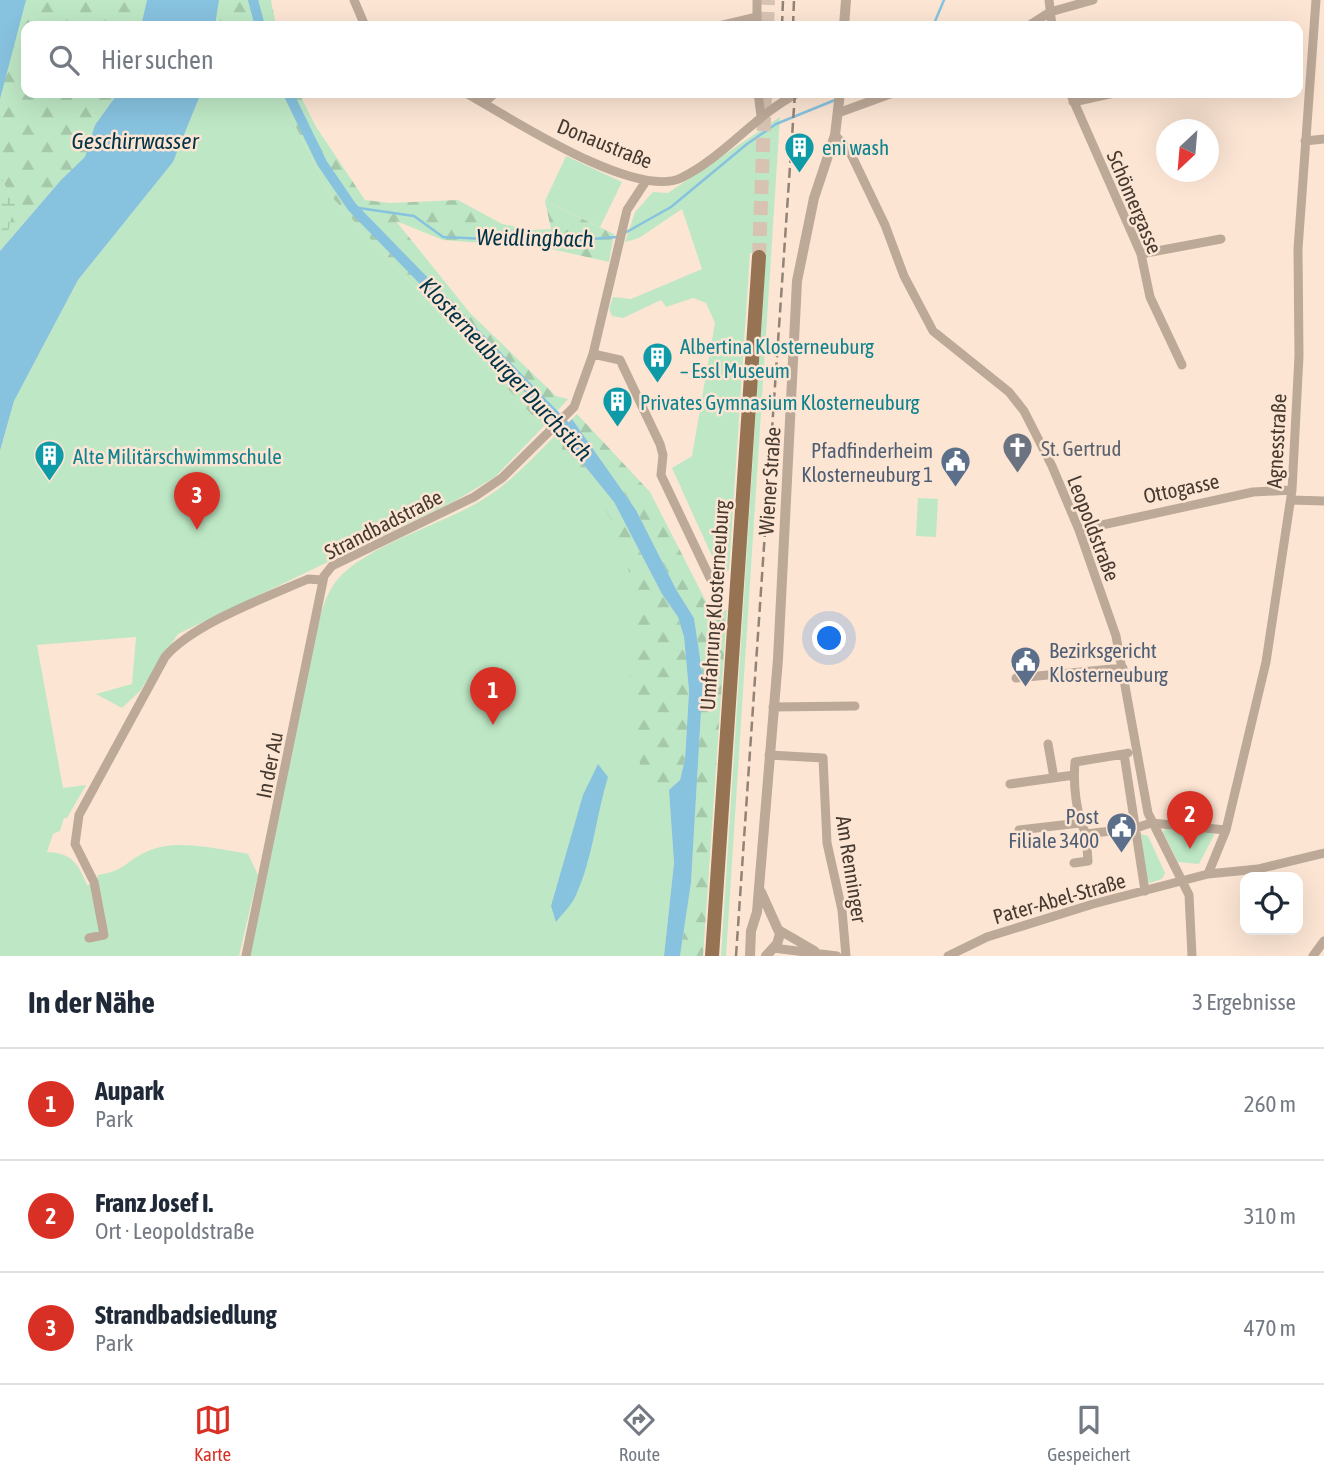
<!DOCTYPE html>
<html lang="de">
<meta charset="utf-8">
<style>
body{margin:0;font-family:"Asap Condensed",sans-serif;background:#f2f2f3;color:#1f2937}
.controls{position:absolute;right:21px;bottom:21px;display:grid;overflow:hidden;border-radius:14px;box-shadow:0 7px 28px #0002}
.controls button{width:63px;height:63px;display:grid;place-items:center;padding:0;border:0;border-bottom:2px solid #e0e1e3;background:#fff;color:#1f2937;font:35px sans-serif}
.compass{position:absolute;left:1156px;top:119px;width:63px;height:63px;border-radius:50%;background:#fff;box-shadow:0 7px 28px #0002;rotate:206deg}
.you{position:absolute;left:830px;top:639px;width:24px;height:24px;margin:-18px;border:5px solid #fff;border-radius:50%;background:#1a73e8;box-shadow:0 0 0 10px #1a73e833}
.badge{display:grid;place-items:center;width:46px;height:46px;border-radius:50%;background:#d93025;color:#fff;font-size:23px;font-weight:700}
.pin{position:absolute;translate:-50% -58px;filter:drop-shadow(0 2px 4px #0008)}
.pin::after{content:'';position:absolute;top:37px;width:24px;height:21px;background:inherit;clip-path:polygon(0 0,100% 0,50% 100%)}
.list{margin:0;padding:0;list-style:none}
h2{display:flex;justify-content:space-between;align-items:center;height:91px;margin:0;padding:0 28px;font-size:30px}
h2 small{font-size:23px;font-weight:400;color:#747a83}
.list li{display:grid;grid-template-columns:46px 1fr auto;gap:21px;align-items:center;box-sizing:border-box;height:112px;padding:0 28px;border-top:2px solid #e0e1e3}
.list b{display:block;font-size:26px;white-space:nowrap}
.list p{margin:0;font-size:23px;white-space:nowrap;color:#747a83}
.list em{font-size:23px;font-style:normal;color:#747a83}
.icon{flex:none;width:38px;height:38px;fill:none;stroke:currentColor;stroke-width:2;stroke-linecap:round;stroke-linejoin:round}
.map{position:relative;flex:none;width:1324px;height:956px;overflow:hidden}
.search{position:absolute;background:#fff;box-shadow:0 7px 28px #0002;left:21px;right:21px;top:21px;height:77px;display:flex;align-items:center;gap:18px;box-sizing:border-box;padding:0 24px;border-radius:14px;color:#747a83;font-size:26px}
.sheet{height:427px;background:#fff}
nav{display:flex;justify-content:space-around;align-items:center;box-sizing:border-box;height:98px;border-top:2px solid #e0e1e3;background:#fff;font-size:19px;color:#747a83}
nav a{display:grid;justify-items:center;gap:4px}
nav .on{color:#d93025}
.map>svg:first-child{display:block}
</style>
<div class="map">
<svg width="1324" height="956" viewBox="0 0 1324 956">
<defs>
<pattern id="forest-firs" width="22" height="20" patternUnits="userSpaceOnUse" patternTransform="scale(1.75)"><rect width="22" height="20" fill="#bee8c5"/><path d="M5 1l3.5 6h-7zM16 11l3.5 6h-7z" fill="#a5c8aa"/></pattern>
<pattern id="wetland-marsh" width="20" height="14" patternUnits="userSpaceOnUse" patternTransform="scale(1.75)"><rect width="20" height="14" fill="#bee8c5"/><path d="M1 5h8M5 5V1M11 12h8M15 12V8" fill="none" stroke="#a5c8aa"/></pattern>
</defs>
<rect width="100%" height="100%" fill="#fce5d3"/>
<path fill="#bee8c5" d="M201,93h78l51,102 213,232 -48,50 -40,24 -277,133 -38,57 -18,17 -26,-14 36,-10 4,-47 -99,8 26,143 23,-3 -19,33h-3l-4,13 -7,3 -6,18c25,1 31,11 40,33l9,-2 2,-8c29,-5 26,-13 48,-23 29,-14 68,-3 98,1l4,1 10,21 -19,81h-239v-505l14,-50 64,-121 95,-118z
M780,117l-54,839h-5l45,-703h-16l-21,317 -8,6 -49,-108 20,-12 23,-133 -9,-20 -13,-5 -27,9 -5,-7 -38,18 -11,-2 -3,-7 4,-12 18,2 71,-30 -20,-60 -43,29 -14,4 10,-30 18,-20 15,1z
M566,156l56,26 -22,45 -55,-26z
M558,433l56,69 66,278 -11,10 5,73 -10,93h-414l63,-311c5,-21 9,-43 21,-61 26,-37 108,-59 148,-84 29,-17 52,-44 76,-67z
M918,498l20,1 -2,38 -20,-1z
M1166,827l47,4 1,4 -15,29 -21,-2 -15,-30z
M1141,834l7,2 17,37 -3,6 -12,4 -3,-3z"/>
<path fill="url(#forest-firs)" d="M24,0h123l-6,26h-115v67h92l-23,32 -9,32 -25,23 -61,71v-157z
M219,0h52l5,26h-61z
M279,93h20l16,32 50,75 25,3 68,-3 44,24 30,6 19,-1 -6,-28 69,33 -5,28 -62,-14 -104,-8 -47,-19 74,92 86,83 12,3 -25,28 -213,-232z
M577,414l73,78 62,121 15,-3 -24,346h-23l11,-73 12,-205 -9,-60 -17,-27 -41,-81 -64,-91z
M558,433l56,69 48,92 16,23 6,20 5,54 -4,68 -5,21 -11,10 -23,-9c-20,-49 -16,-103 -15,-155 0,-24 1,-51 -7,-75 -14,-44 -42,-78 -71,-113z"/>
<path fill="url(#wetland-marsh)" d="M0,176l15,27 -10,41 -5,7z"/>
<path fill="#87c2df" d="M0,0h26l-26,99z
M147,0h72l-4,26h-74z
M118,93h83l-28,69 -95,118 -64,121 -14,50v-200l61,-71 24,-23 10,-32z
M572,419l64,91 41,81 17,27 9,60 -12,205 -11,73h-16l10,-93 -5,-73 11,-10 5,-21 4,-68 -5,-54 -6,-20 -16,-23 -48,-92 -56,-69z
M598,764l10,13c-12,39 -15,81 -32,118 -4,10 -14,19 -20,27l-5,-16 32,-111z"/>
<g fill="none" stroke-linecap="round" stroke-linejoin="round">
<path stroke="#87c2df" stroke-width="2.5" d="M933,26l11,-26
M352,207l62,9 29,21 110,5 64,-5
M623,234l48,-27 76,-63 29,-20 59,-24"/>
<path stroke="#87c2df" stroke-width="10" d="M253,0l7,26
M288,93l34,70 30,44 221,227"/>
<path stroke="#d8c3b3" stroke-width="14" stroke-dasharray="14 7" stroke-linecap="butt" d="M767,26l1,-26
M759,257l6,-164"/>
<path stroke="#bda998" stroke-width="9" d="M354,0l11,26
M1049,0l3,26
M719,26l38,-9
M757,26v-26
M1028,26l22,-14 43,-12
M466,93c43,24 168,107 215,85 43,-21 74,-63 117,-85
M758,93l3,23
M1070,93l71,161 9,43 32,68
M1073,102l41,-9
M484,103l11,-10
M838,113l55,-20
M835,135l15,17 35,73 19,51 29,55 76,61 15,19 28,55 27,64 37,106 32,177 41,82 3,61
M1305,141l19,-2
M1141,254l80,-15
M593,354l27,6 40,84 3,11 -2,20 49,103
M1291,500l33,1
M1079,530l174,-38 39,-2
M1016,678l107,-10
M773,707l82,-1
M1048,744l6,34
M1128,753l-4,1 21,137
M1124,754l-49,8c-2,23 1,52 11,72l50,-6 15,-5 75,7
M769,755l54,3 4,85 15,67 4,46
M1010,784l64,-9
M1019,830l61,-7
M1074,863l14,-2 -2,-27
M1208,874l18,-44 40,-168 26,-172 7,-134 -1,-107 18,-249
M779,930l36,21
M89,938l15,-3 -10,-53 -19,-38 4,-29 86,-158c28,-33 102,-60 143,-78l14,1
M773,948l64,8
M246,956l78,-380 8,-10 142,-69 28,-19 72,-71 19,-53 34,-144 19,-29
M948,956l39,-19 106,-33 115,-30 50,-5 66,-16
M1313,956l11,-15"/>
<path stroke="#bda998" stroke-width="10" d="M844,26l2,-26
M761,892l19,42 -3,10 -11,12
M750,956l1,-25 6,-19 21,-253 19,-378 17,-83 21,-63 5,-42"/>
<path stroke="#967353" stroke-width="14" d="M712,956l47,-699"/>
<path stroke="#938276" stroke-width="2.5" stroke-dasharray="10 5" stroke-linecap="butt" d="M782,26l1,-26
M793,26l1,-26
M736,956l59,-863"/>
</g>
<defs>
<symbol id="building-pin" viewBox="-11 -11 22 30"><path d="M0 17L-7.5 6A9.5 9.5 0 1 1 7.5 6Z" fill="#0f9aa8" stroke="#fce5d3"/><path d="M-4-6H4V6H1V3H-1V6H-4ZM-2.5-4.3h1.7v1.8h-1.7ZM.8-4.3h1.7v1.8H.8ZM-2.5-1h1.7V.8h-1.7ZM.8-1h1.7V.8H.8Z" fill="#fff"/></symbol>
<symbol id="church-pin" viewBox="-11 -11 22 30"><path d="M0 17L-7.5 6A9.5 9.5 0 1 1 7.5 6Z" fill="#6b7280" stroke="#fce5d3"/><path d="M-1.2-6h2.4v3.5h3.3v2.4h-3.3V6h-2.4V-.1h-3.3v-2.4h3.3Z" fill="#fff"/></symbol>
<symbol id="civic-pin" viewBox="-11 -11 22 30"><path d="M0 17L-7.5 6A9.5 9.5 0 1 1 7.5 6Z" fill="#5c6f8a" stroke="#fce5d3"/><path d="M-.6-6.5H3V-4.5H.6V-3L4-1V1h2V6H-6V1h2V-1L-.6-3ZM-1.2 2.5V6h2.4V2.5Z" fill="#fff"/></symbol>
</defs>
<g fill-rule="evenodd">
<use href="#building-pin" x="782" y="130" width="35" height="47"/>
<use href="#building-pin" x="640" y="340" width="35" height="47"/>
<use href="#building-pin" x="600" y="384" width="35" height="47"/>
<use href="#church-pin" x="1000" y="430" width="35" height="47"/>
<use href="#building-pin" x="32" y="438" width="35" height="47"/>
<use href="#civic-pin" x="938" y="444" width="35" height="47"/>
<use href="#civic-pin" x="1008" y="644" width="35" height="47"/>
<use href="#civic-pin" x="1104" y="810" width="35" height="47"/>
</g>
<g text-anchor="middle" dominant-baseline="central" stroke-width="5" stroke-linejoin="round" paint-order="stroke">
<g font-size="21" fill="#463a31" stroke="#fce5d3">
<text transform="translate(605 143) rotate(22)">Donaustraße</text>
<text transform="translate(1135 202) rotate(67)">Schömergasse</text>
<text transform="translate(1276 441) rotate(-87)">Agnesstraße</text>
<text transform="translate(769 481) rotate(-86)">Wiener Straße</text>
<text transform="translate(1181 488) rotate(-12)">Ottogasse</text>
<text transform="translate(383 524) rotate(-27)">Strandbadstraße</text>
<text transform="translate(1094 528) rotate(69)">Leopoldstraße</text>
<text transform="translate(714 605) rotate(-86)">Umfahrung Klosterneuburg</text>
<text transform="translate(269 765) rotate(-79)">In der Au</text>
<text transform="translate(852 869) rotate(81)">Am Renninger</text>
<text transform="translate(1059 898) rotate(-16)">Pater-Abel-Straße</text>
</g>
<g font-size="21" fill="#0d838f" stroke="#fce5d3" text-anchor="start">
<text x="822" y="147">eni wash</text>
<text x="680" y="346">Albertina Klosterneuburg<tspan x="680" dy="24">– Essl Museum</tspan></text>
<text x="640" y="402">Privates Gymnasium Klosterneuburg</text>
<text x="73" y="456">Alte Militärschwimmschule</text>
</g>
<g font-size="21" fill="#5b616d" stroke="#fce5d3" text-anchor="start">
<text x="1041" y="448">St. Gertrud</text>
</g>
<g font-size="21" fill="#4e5e75" stroke="#fce5d3" text-anchor="end">
<text x="933" y="450">Pfadfinderheim<tspan x="933" dy="24">Klosterneuburg 1</tspan></text>
<text x="1049" y="650" text-anchor="start">Bezirksgericht<tspan x="1049" dy="24">Klosterneuburg</tspan></text>
<text x="1099" y="816">Post<tspan x="1099" dy="24">Filiale 3400</tspan></text>
</g>
<g font-size="23" font-style="italic" fill="#003448" stroke="#fce5d3">
<text x="135" y="141">Geschirrwasser</text>
<text transform="translate(535 238) rotate(1)">Weidlingbach</text>
<text transform="translate(506 369) rotate(47)">Klosterneuburger Durchstich</text>
</g>
</g>
</svg>
<div class="controls">
<button><svg class="icon" aria-label="locate" viewBox="0 0 24 24"><circle cx="12" cy="12" r="6"/><path d="M12 2v4M12 18v4M2 12h4M18 12h4"/></svg></button>
</div>
<svg class="compass" viewBox="-18 -18 36 36"><path d="M0-13l5 13h-10z" fill="#e53935"/><path d="M0 13l5-13h-10z" fill="#747a83"/></svg>
<div class="you"></div>
<div class="pin badge" style="left:493px;top:725px">1</div>
<div class="pin badge" style="left:1190px;top:849px">2</div>
<div class="pin badge" style="left:197px;top:530px">3</div>
<div class="search"><svg class="icon" aria-label="search" viewBox="0 0 24 24"><circle cx="10" cy="10" r="6"/><path d="M15 15l6 6"/></svg>Hier suchen</div>
</div>
<section class="sheet">
<h2>In der Nähe<small>3 Ergebnisse</small></h2>
<ul class="list">
<li><span class="badge">1</span><div><b>Aupark</b><p>Park</p></div><em>260 m</em></li>
<li><span class="badge">2</span><div><b>Franz Josef I.</b><p>Ort · Leopoldstraße</p></div><em>310 m</em></li>
<li><span class="badge">3</span><div><b>Strandbadsiedlung</b><p>Park</p></div><em>470 m</em></li>
</ul>
</section>
<nav>
<a class="on"><svg class="icon" aria-label="map" viewBox="0 0 24 24"><path d="M3 6l6-2 6 2 6-2v14l-6 2-6-2-6 2zM9 4v14M15 6v14"/></svg>Karte</a>
<a><svg class="icon" aria-label="directions" viewBox="0 0 24 24"><path d="M12 3l9 9-9 9-9-9zM9 14v-3h6M13 9l2 2-2 2"/></svg>Route</a>
<a><svg class="icon" aria-label="saved" viewBox="0 0 24 24"><path d="M7 4h10v16l-5-4-5 4z"/></svg>Gespeichert</a>
</nav>
